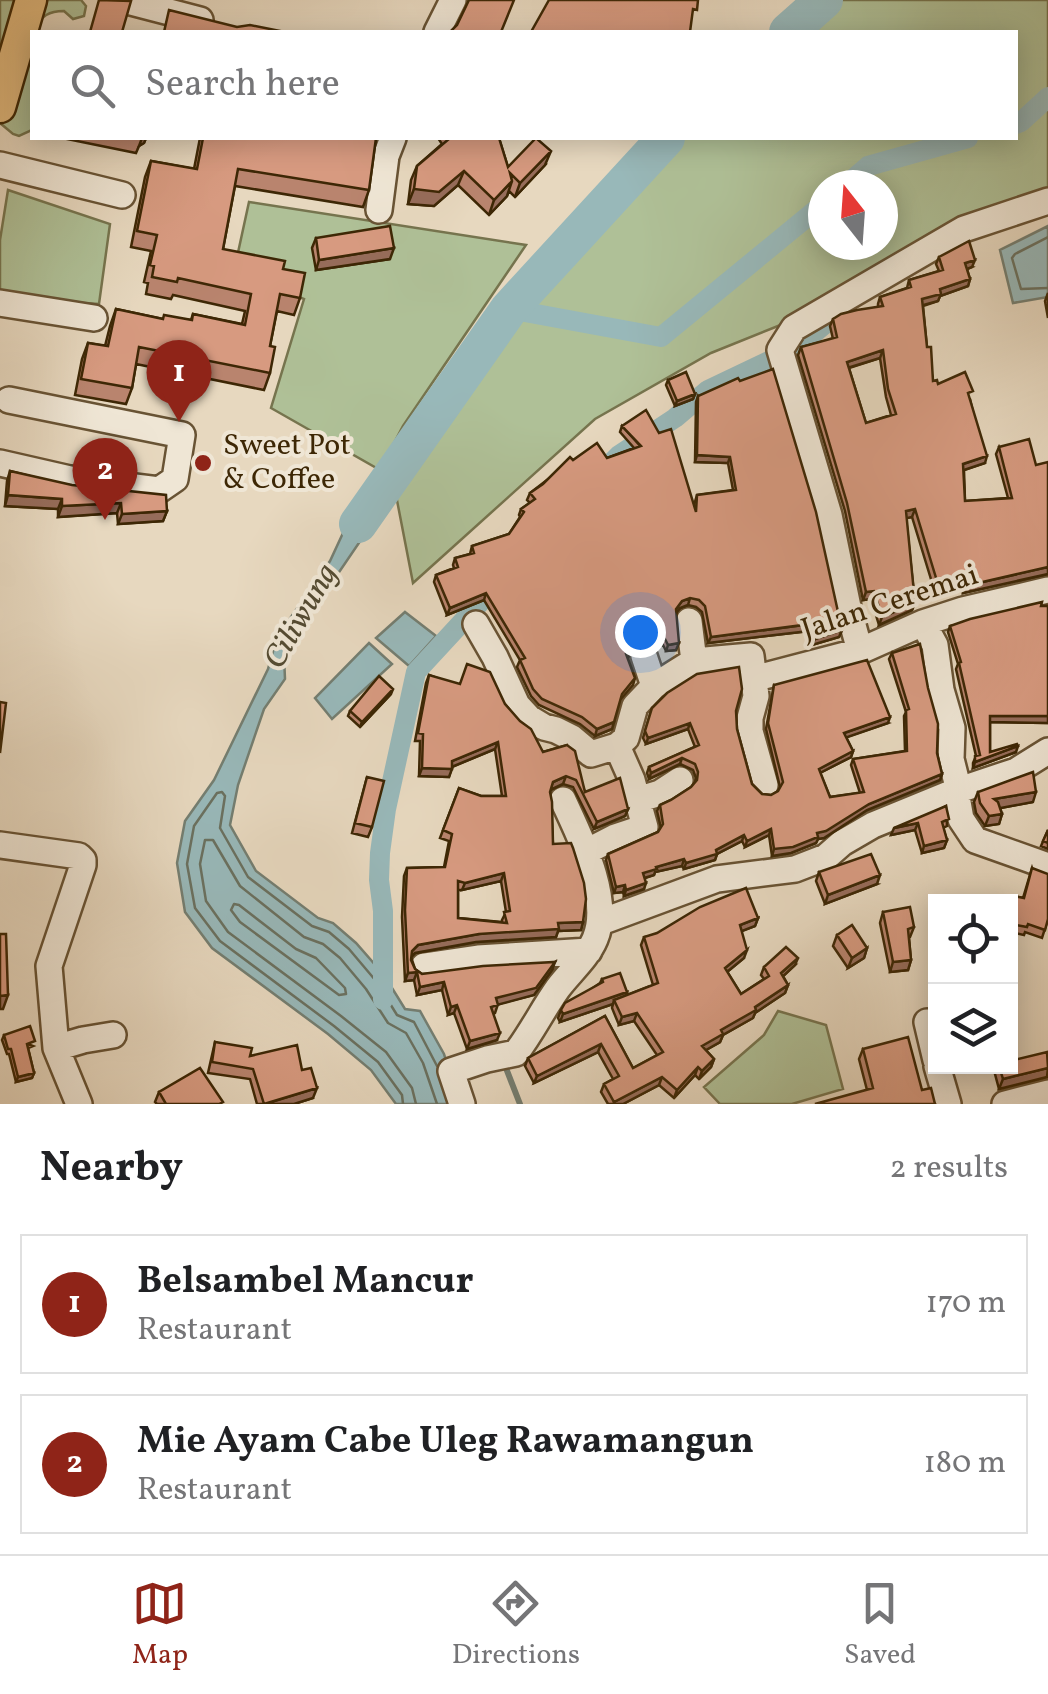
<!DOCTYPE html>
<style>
body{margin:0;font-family:Vollkorn,serif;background:#f6f6f6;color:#202124}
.controls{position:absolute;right:30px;bottom:30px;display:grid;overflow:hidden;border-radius:0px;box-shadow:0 5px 25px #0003}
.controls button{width:90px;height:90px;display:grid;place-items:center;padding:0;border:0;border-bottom:2px solid #e0e0e0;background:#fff;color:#202124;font:50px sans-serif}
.compass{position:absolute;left:808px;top:170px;width:90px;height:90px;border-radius:50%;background:#fff;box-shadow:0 5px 25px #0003;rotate:343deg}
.you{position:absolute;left:640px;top:632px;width:35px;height:35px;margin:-25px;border:8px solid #fff;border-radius:50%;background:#1a73e8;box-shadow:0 0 0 15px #1a73e833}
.badge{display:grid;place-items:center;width:65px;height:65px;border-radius:50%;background:#8f2418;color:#fff;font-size:32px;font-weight:700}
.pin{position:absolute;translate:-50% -82px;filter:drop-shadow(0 2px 5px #0008)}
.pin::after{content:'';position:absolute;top:52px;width:35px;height:30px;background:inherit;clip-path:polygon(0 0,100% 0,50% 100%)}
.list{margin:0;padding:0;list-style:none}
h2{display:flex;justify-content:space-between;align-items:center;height:130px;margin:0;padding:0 40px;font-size:42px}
h2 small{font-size:32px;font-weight:400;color:#757577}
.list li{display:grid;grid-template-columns:65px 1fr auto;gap:30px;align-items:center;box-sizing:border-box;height:140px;margin:0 20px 20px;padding:0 20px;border:2px solid #e0e0e0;border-radius:0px}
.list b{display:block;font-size:38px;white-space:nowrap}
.list p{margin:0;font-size:32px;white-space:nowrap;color:#757577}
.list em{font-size:32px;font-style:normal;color:#757577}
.icon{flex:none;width:55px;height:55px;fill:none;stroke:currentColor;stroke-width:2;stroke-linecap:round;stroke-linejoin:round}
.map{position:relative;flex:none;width:1048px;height:1104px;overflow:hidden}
.search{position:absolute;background:#fff;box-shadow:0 5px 25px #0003;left:30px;right:30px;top:30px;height:110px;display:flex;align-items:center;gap:25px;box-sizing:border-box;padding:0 35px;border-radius:0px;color:#757577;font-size:38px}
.sheet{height:450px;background:#fff}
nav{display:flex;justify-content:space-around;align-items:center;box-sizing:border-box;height:140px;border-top:2px solid #e0e0e0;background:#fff;font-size:28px;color:#757577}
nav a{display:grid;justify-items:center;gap:5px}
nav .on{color:#8f2418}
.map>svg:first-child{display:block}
</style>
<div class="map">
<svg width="1048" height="1104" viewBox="0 0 1048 1104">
<rect width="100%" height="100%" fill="#e7d8bf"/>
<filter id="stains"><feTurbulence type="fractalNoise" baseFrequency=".002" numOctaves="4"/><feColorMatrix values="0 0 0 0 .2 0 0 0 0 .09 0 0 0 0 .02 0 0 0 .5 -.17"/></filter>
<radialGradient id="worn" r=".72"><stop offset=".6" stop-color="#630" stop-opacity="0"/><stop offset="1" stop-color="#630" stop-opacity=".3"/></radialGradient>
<path fill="#afc097" stroke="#76744e" stroke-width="2.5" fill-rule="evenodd" d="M0,0h81l5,6 -2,10 -11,3 -9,-8c-16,0 -21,5 -31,17l-1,102 -13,6 -6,-2 -13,-11z
M821,0h227v192l-265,132 -72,29 -116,66 -182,164 -18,-93 -7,-10 121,-171 157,-171h350v-106h-228zM823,185h60v60h-60z
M8,190l102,34 -11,80 -99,-6v-58z
M249,202l277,43 -123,181 -23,44 -109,-62 33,-109 -70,-28z
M778,1011l48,14 17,64 -51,15h-72l-16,-17 60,-52z"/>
<path fill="#98b8b9" stroke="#747e71" stroke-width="2.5" d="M1048,226v71l-35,6 -13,-53z
M380,470l15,20 -62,91 -37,46 -12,29 1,23 -21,30 -26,76 -8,40 26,46 62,47 15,5 23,20 28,32 21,34 15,2 24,43 16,50h-64l-25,-34 -43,-36 -116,-86 -27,-36 -8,-49 8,-42 29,-41 54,-111 9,-32 53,-76 19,-41z
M405,612l31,24 -27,30 -33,-28z
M369,643l23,21 -60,55 -17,-21z"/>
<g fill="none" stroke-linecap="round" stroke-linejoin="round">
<path stroke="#6a705f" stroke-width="2.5" d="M1048,237l-33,17 -3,4 9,31 27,-1
M234,904l5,1 57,44 20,9 29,30 1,6 -7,1 -99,-73 -9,-12z
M403,1104l-1,-9 -24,-33 -44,-36 -114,-85 -25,-33 -8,-44 7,-38 23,-33 5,-1 3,4 -5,32 28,49 64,49 17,6 20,17 27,32 21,34 17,7 23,44
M416,1104l-4,-16 -26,-36 -45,-36 -113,-84 -22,-31 -6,-37 5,-24h8l27,46 64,51 19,7 17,14 26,31 22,34 18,10 17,30 14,41"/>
<path stroke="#747e71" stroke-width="6" d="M504,1063l16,41"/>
<path stroke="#98b8b9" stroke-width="20" d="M1016,124l5,-2 27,-25
M846,185l22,-19 100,-28
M509,309l152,28 162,-133
M605,469l14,-14 56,-37 33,-28 88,-42 41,-34
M383,1000v-89l-4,-31 1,-27 6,-44 30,-137 84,-91"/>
<path stroke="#98b8b9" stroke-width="38" d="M788,32l36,-32
M358,524l151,-215 157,-171"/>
<defs>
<path id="minor" d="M123,0l77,20
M437,32l16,-32
M0,165l122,30
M379,210l7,-54 7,-18
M0,303l94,15
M0,463l70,16 89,11 16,-11 7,-44 -173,-35
M689,621l5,40
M923,623l12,22 6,45 11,38 -1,31 6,24 -1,8 5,28 14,21 73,26
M476,624l19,33 22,48 12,13 15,9 12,3 16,8 19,16 26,-8
M860,651l-12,-44 -19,-92 -49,-165 14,-22 170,-99 84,-28
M644,656l10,30
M753,679l107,-28 63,-28 40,-13 85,-20
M637,800l23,-7 20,-13
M0,845l79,11 4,4v5l-34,101 7,82 23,56
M586,852l29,-15 30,-10 -13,-47 -15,-34 9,-8 9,-32 19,-20 40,-25 57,-5 5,40 -6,22v13l15,54
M601,922l116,-43 78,-10 31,-12 16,-14 31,-18 83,-34 60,-20 32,-20
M424,966l54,-8 111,-7
M927,1022l9,38
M56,1048l27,-8 30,-5
M937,1066l11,38
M462,1104l-11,-33 36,-12 29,-6c16,-21 27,-44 42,-65 12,-16 29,-30 37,-49 17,-40 -15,-102 -32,-139
M1005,1104l43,-11"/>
<path id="major" d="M0,107l31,-107"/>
</defs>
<use href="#minor" stroke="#685334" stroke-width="30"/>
<use href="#major" stroke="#3d2705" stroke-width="35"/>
<use href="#minor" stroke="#efe6d5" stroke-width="25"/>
<use href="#major" stroke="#e4bc80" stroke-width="30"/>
</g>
<path fill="#b9846e" stroke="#3d2705" stroke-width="2.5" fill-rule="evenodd" d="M67,138h79l-2,5 -5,3 -3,7 -69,-14z
M200,138h176l-7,52 -6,17 -128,-21 -12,63 60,20 17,29 -6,17 -17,-4 -7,35v27l-6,17 -128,-26 -4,24 -6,16 -51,-9 7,-36 6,-16 17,3 5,-20 6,-17 47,10 28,1 2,-6 49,10 3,-13 -72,-16 -2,4 -25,-5 2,-11 -4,-1 7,-31 -20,-4 14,-70 6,-16 43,8z
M438,138h61l9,29 37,-2 -30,32 -6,-6 -2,5 -18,19 -31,-30 -24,21 -26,-2 3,-24 6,-14 25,-22z
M316,238l74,21 -74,11 -4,-22z
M939,257l33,10 -5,2 3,10 -2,7 -28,10 -2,5 -15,5 4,41 6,34 37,18 15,64 -21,7 1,31 43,-3 -12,-44 3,-7 49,127 -85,19 -1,-11 -28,7 -22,-72 -6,1 9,85 -3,7 -33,15 -8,-26 -8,1 -18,-89 -47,-156 3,-8 32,-8 -3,-13 3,-7 45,-12v-3l2,-7 27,-9 2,-8 30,-9 -3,-7zM880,358l6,39 5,18 -25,8 -17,-55z
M1048,293v25l-3,-17z
M668,380l27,14 -2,5 -18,7 -9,-21z
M698,396l144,234 -3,7 -27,8 -3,-14 -101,12 -6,-31 -6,-5 -8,-2 -8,3 -4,4v38l-10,1 -3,-6 -6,2 -9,-7h-8l-8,5 -4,14 7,19 -2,7 -13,15 -8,29 -17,7 -15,-12 -41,-19 -8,-9 -14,-29 3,-7 -36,-60 -37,15 -13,-33 2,-7 18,-7 -1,-3 2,-7 15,-4 2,-8 37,-12 11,-17 -1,-2 2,-6 9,-6 -3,-3 3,-7 43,-33 34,-2 27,-10 -14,-16 2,-6 72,79 3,-10 36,-5 -5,-27 -33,-1 1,-60z
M10,471l157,40 -4,10 -45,3 -1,-11 -59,4v-8l-53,-3 2,-25z
M1041,606h7v117l-58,-1v30h26l-43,16v-5l3,-7 -20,-87 2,-5 -10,-32 2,-6z
M892,653l45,100 5,21 -2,6 -73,30 -43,28 -6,1 -2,4 -25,10 -19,3 -3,-21 -24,12 -3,-6 -25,13 -2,6 -31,9 -2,-3 -27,6 -1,3 -9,3 -1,11 -20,7 -1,-4 -9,1 -8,-33 2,-6 50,-22 3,-4 -4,-17 3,-6 11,-5 20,-13 4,-5 1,-4 -3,-8 -13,-6 -31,15 -2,-6 2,-6 46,-20 -7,-18 -42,15 -3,-6 9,-30 84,3 1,18 15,55 10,10 9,1 7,-4 2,-4 -14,-58 8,-44 114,38 -42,14 7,14 -2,6 -31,16 10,24 30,-4 -9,-28 2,-6 52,-8 -1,-35 2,-4 -17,-53z
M429,675l76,29 38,48 24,-7 18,47 43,17 -3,7 -31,13 -21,-42 -10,-3 -13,6 3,54 30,78 -2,8 -23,1 -2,6 -80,5 -61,11 -4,4 4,12 7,5 130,-4 -18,25 -36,9 -3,9 -2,1 4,26 -30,9 -13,-36 -6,2 -6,-25 -25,5 -3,-15 -9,1 -3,-64 2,-41 3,-8 37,-1 5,-26 -9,-3 19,-50 22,8h21l-7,-47 -43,18 -3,10 -30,-1 1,-35h-5l11,-58zM501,881l5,31 -4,8v2l-44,-4v-28h4z
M391,694l-31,33 -12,-11 2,-5z
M367,777l5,50 -4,10 -16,-4z
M978,792l55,10 -33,6 2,6 -3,10 -14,2 -9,-13 -2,-11z
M946,806l1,20 -4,2 4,12 -3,8 -22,5 -7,-23 -24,5z
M1048,830v19l-7,-3z
M1032,868l16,51 -6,19 -17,-6 -1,3 -14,-3v-24l4,-12 9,2z
M819,872l58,12 -52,20 -9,-23z
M883,912l31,15 -4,10 -1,1 2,22 -3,10 -18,2 -10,-49z
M758,918l-3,8 -14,5 3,27 -17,14 14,22 23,-15 -3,-4 3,-8 31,-2 -12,11 5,9 -3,8 -30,20 -2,5 -30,17 -3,7 -14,8 8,9 -3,8 -12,12 -4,-4 -21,23 -15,-13 -36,19h-15l-7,-12 3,-8 9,-5 -15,-27 -64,31 -9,-17 3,-8 77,-42 28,52 24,-13 -23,-34 -15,4 -7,-17 1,-4 -53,18 -2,-4 3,-8 39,-27 2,-4 25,13 -2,4 28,-11 -12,-40 3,-8z
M837,935l30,13 -3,10 -16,10 -15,-22z
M4,1035l29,11 -5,2 6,25 -2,5 -16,4 -7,-28h-2l-5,-14z
M215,1042l35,14 52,14 11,28 -19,6h-37l-7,-25 -42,-6z
M863,1049l59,41 13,14 -68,-14 -8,-31z
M998,1066h12l37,11 -48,12 -4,-15z
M159,1092l63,12h-65l-2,-2z"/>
<path fill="#966c5a" stroke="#3d2705" stroke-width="2.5" d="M142,138h4l-2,5 -5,3z
M551,151l-6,14 -30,32 5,-14z
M464,171l-6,14 -24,21 -26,-2 6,-15z
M512,181l-5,15 -18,19 5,-15z
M394,248l-4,11 -74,11 3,-10z
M975,260l-3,7 -10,4 3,-8z
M970,279l-2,7 -28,10 -2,5 -18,5 2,-7 18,-10z
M883,350l-3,8 -36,11 3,-7z
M695,394l-2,5 -18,7 2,-5z
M697,455l33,2 -2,6 -33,-1z
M987,456l-2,7 -24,8 2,-7z
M8,495l54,4 -4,10 -53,-3z
M121,503l-4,10 -59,4 4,-11z
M915,509l-3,8 -9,2 3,-8z
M167,511l-4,10 -45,3 4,-10z
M1048,567v7l-85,19 2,-7z
M964,574l-2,8 -28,7 3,-8z
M874,591l-3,8 -8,1 3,-8z
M486,593l-2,7 -37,15 3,-7z
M690,598l-2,7 -8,3 -6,8 2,-7 6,-8z
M915,603l-3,7 -33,15 3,-8z
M811,624l-2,7 -101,12 3,-6z
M842,630l-3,7 -27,8 3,-6z
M642,634h9l-3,6h-8l-9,6 3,-7z
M679,643l-3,7 -10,1 2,-6z
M393,689l-2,5 -31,33 2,-5z
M990,716h58v7l-60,-1z
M890,717l-2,6 -46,16 2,-6z
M614,722l-2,7 -17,7 2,-7z
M690,723l-2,6 -42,15 2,-6z
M498,742l-3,7 -46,19 3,-7z
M1018,746l-2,6 -43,16 2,-6z
M853,751l-2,6 -35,18 3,-6z
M682,758l-2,6 -31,15 2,-6z
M422,768l30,1 -3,8 -30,-1z
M942,774l-2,6 -73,30 -43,28 -6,1 -2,4 -25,10 -19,3 2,-7 43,-16 52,-29z
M566,776l-3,8 -13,6 3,-8z
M1036,792l-3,10 -43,8 4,-11z
M628,809l-3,7 -31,13 3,-7z
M1002,814l-3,10 -14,2 4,-10z
M918,823l-3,7 -24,5 3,-7z
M771,829l-2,6 -24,12 2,-6z
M744,835l-2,6 -25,13 -2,6 -31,9 2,-6 30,-13z
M947,840l-3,8 -22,5 2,-7z
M684,859l-2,7 -27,6 -1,3 -13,4 2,-6 13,-6z
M504,873l-3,8 -39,9 3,-7z
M880,875l-3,9 -52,20 3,-9z
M646,883l-2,6 -20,7 2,-6z
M625,885l-2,7 -9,1 2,-6z
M758,918l-3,8 -18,7 3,-8z
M583,922l-2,8 -23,1 -2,6 -80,5 -61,11 -6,6 3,-8 6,-6 61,-11 79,-11z
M867,948l-3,10 -16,10 4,-10z
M747,950l-3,8 -22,18 3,-8z
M798,958l-3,7 -17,16 3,-8z
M911,960l-3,10 -18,2 3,-10z
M555,962l-3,8 -18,25 -41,11 3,-8z
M417,972l-3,8 -9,1 3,-8z
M444,982l-2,8 -25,5 3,-8z
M788,985l-3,8 -30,20 -2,5 -30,17 -3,7 -21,12 3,-8 19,-16z
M627,992l-3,8h-10l-1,4 -53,18 3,-8z
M8,995l-5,14h-3v-13z
M457,1005l-3,8 -6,2 3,-8z
M637,1013l-3,8 -15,4 3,-8z
M500,1033l-3,7 -30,9 3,-8z
M601,1044l-3,8 -64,31 3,-7z
M714,1059l-3,8 -12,12 3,-8z
M698,1067l-3,8 -21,23 3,-8z
M1048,1068l-1,9 -48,12 4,-10z
M34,1073l-2,5 -16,4 2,-5z
M662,1077l-3,8 -36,19h-9v-2z
M317,1088l-4,10 -19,6h-29z"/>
<path fill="#d79a80" stroke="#3d2705" stroke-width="2.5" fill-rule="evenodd" d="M99,0l32,1 -9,31h-32z
M469,0h45l-13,32h-57h6l7,-7z
M549,0h149l-1,10 -4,-1 -3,23h-159z
M169,10l68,17 13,-2 35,7h-121z
M203,138h173l-7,52 -131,-21 -15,80 62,12 -2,8 22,4 -5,25 -20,-4 -10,52 5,1 -5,26 -131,-26 -7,41 -51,-9 7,-36 20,3 8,-37 47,10 1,-4 28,5 1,-6 52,11 6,-31 -73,-16 -1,4 -25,-5 2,-11 -4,-1 7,-30 -20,-4 14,-70 46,8z
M450,138h49l9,29 28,-29 15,13 -31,32 -10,-10 2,8 -18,19 -30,-29 -25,21 -25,-3 3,-23z
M390,226l4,22 -75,12 -3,-22z
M969,241l6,19 -10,3 5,16 -30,10 1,5 -19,5 5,48h4l2,34 4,-1 1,4 27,-12 8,19 -5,2 19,63 -24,8 2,37 47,-3 -13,-51 30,-8 7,26 12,-3v105l-83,19 -1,-12 -27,7 -22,-72 -9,2 9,92 -33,14 -8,-26 -8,1 -19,-89 -46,-156 36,-10 -4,-18 8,-5 16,-4 26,-4 -3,-9 31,-10 -2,-7 34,-10 -4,-13zM883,350l5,39 8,25 -30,9 -19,-61z
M773,369l43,143 26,118 -27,9 -4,-15 -100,13 -6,-31 -6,-6 -9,-2 -8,3 -6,8 3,34 -11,2 -3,-6 -5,2 -9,-7h-9l-8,5 -3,13 -5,2 9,24 -13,16 -8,28 -17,7 -15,-12 -40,-18 -9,-10 -13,-29 5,-2 -39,-65 -36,15 -14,-33 22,-8 -3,-9 19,-5 -2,-7 37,-12 15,-22 -3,-3 14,-10 -5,-6 13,-9 27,-27 3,3 24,-17 10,15 34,-12 -19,-20 24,-16 13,23 12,-4 25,83 1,-17 39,-5 -6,-33 -33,-2 1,-59 40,-18 2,3z
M686,372l9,22 -18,7 -9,-21z
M10,471l62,14 94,10 1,16 -45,3 -1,-11 -59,3v-7l-54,-4z
M1042,602l-1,4h7v110h-58v36l27,-8 1,2 -43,16v-6l5,-1 -21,-92 2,-1 -11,-36 20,-7z
M920,644l8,44 10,36 -1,29 5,21 -73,30 -43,27 -9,2 1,4 -25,10 -19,2 -3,-20 -24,12 -3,-6 -28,15 1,4 -31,9 -2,-4 -28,8 1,2 -14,4 3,10 -20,7 -1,-5 -9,2 -8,-33 50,-22 5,-8 -3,-19 11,-5 20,-13 6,-7 1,-8 -3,-8 -13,-6 -31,15 -2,-6 50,-22 -9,-22 -42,15 -3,-7 7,-23 15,-15 30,-19 42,-7 3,22 -6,22 1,18 15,55 10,10 9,1 7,-4 5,-9 -15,-59 6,-38 93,-25 23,57 -46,16 9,18 -34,18 11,28 34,-5 -11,-33 54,-8 -1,-41 3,-1 -17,-56z
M467,664l23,8 15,32 15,17 11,8 12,23 24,-7 8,6 10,41 35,-14 8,31 -31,13 -21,-42 -10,-4 -13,6 -3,10 2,10 1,42 18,-1 2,5 11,35 2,16 -3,23 -25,1 1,6 -80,5 -61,11 -6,6 -1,9 4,9 7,5 61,-8 72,-4 -19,26 -40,10 2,7 -7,2 9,26 -30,8 -13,-36 -6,2 -7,-25 -24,5 -3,-15 -9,1 -3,-63 2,-42 38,-1 7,-33 -9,-4 16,-42 22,8h25l-8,-54 -46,19v8l-30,-1 1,-34 -5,-1 11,-58 31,9zM504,873l6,38 -6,1 3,11 -49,-5v-37l7,2z
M379,676l14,13 -31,33 -12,-11z
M0,702l6,1 -6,50z
M1033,772l3,20 -42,7 4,3 4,12 -13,2 -9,-13 -2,-11z
M367,777l17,4 -12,46 -17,-4z
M946,806l3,13 -7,3 5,18 -23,6 -6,-23 -24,5z
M1048,830v13l-5,-2z
M871,854l9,21 -52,20 -9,-23z
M1032,868l16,6v45l-3,11 -17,-6 -1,3 -17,-3 4,-28 10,2z
M746,888l12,30 -18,7 7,25 -22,18 16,26 28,-18 -5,-9 22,-20 12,11 -17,15 7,12 -33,22 1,3 -35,20 2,4 -21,12 12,13 -12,12 -4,-4 -21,23 -15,-13 -48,25 -10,-18 15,-8 -18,-32 -64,32 -9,-18 77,-42 28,52 30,-16 -26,-39 -15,4 -8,-17 44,-17 -14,-46 13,-4 43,-26z
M910,907l4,20 -6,2 3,31 -18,2 -10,-50z
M852,925l15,23 -15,10 -15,-23z
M0,934h6l2,61 -8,1z
M620,973l7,19 -64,22 -2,-4 4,-7 38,-21 -1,-3z
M30,1026l5,15 -8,3 7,29 -16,4 -7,-28h-3l-4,-14z
M908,1037l14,53 9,-2 4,16h-120l58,-16 -10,-39z
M215,1042l37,6 -2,8 47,-11 5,25 9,-2 6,20 -53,16 -11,-35 -41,-7z
M1047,1052l1,16 -45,11 -4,-13h11v-5z
M200,1068l23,34 -4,2h-53l-7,-12z"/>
<circle fill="#8f2418" stroke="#efe6d5" stroke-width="4" cx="203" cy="463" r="10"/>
<g text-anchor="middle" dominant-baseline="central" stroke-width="8" stroke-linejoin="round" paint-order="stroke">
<g font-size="30" fill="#3d2705" stroke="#efe6d5" text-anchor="start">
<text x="223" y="446">Sweet Pot<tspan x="223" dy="34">&amp; Coffee</tspan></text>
</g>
<g font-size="30" fill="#3d2705" stroke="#efe6d5">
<text transform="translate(890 603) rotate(-18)">Jalan Ceremai</text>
</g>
<g font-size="32" font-style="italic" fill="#544b32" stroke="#efe6d5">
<text transform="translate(302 617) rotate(-60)">Ciliwung</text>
</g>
</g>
<rect width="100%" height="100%" filter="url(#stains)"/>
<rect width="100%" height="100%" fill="url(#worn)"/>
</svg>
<div class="controls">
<button><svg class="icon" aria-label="locate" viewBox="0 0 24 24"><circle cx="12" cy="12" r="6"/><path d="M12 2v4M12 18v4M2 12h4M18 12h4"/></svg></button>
<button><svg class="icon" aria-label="layers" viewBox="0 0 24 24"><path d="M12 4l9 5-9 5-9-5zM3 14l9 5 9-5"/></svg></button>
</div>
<svg class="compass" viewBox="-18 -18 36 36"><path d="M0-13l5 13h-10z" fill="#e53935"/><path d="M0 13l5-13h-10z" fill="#757577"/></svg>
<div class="you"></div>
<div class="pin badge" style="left:179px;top:422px">1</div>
<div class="pin badge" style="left:105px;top:520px">2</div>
<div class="search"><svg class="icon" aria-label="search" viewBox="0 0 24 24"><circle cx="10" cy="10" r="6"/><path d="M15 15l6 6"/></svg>Search here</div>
</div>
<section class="sheet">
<h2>Nearby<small>2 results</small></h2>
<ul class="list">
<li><span class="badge">1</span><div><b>Belsambel Mancur</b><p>Restaurant</p></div><em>170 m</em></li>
<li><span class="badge">2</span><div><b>Mie Ayam Cabe Uleg Rawamangun</b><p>Restaurant</p></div><em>180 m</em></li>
</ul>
</section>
<nav>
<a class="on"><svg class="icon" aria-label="map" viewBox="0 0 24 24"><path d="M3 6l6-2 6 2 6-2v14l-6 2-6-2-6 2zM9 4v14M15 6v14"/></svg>Map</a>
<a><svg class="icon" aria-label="directions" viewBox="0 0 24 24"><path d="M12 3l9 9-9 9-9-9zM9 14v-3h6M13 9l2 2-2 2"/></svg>Directions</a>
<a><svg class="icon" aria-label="saved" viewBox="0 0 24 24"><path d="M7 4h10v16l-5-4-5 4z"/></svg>Saved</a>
</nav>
